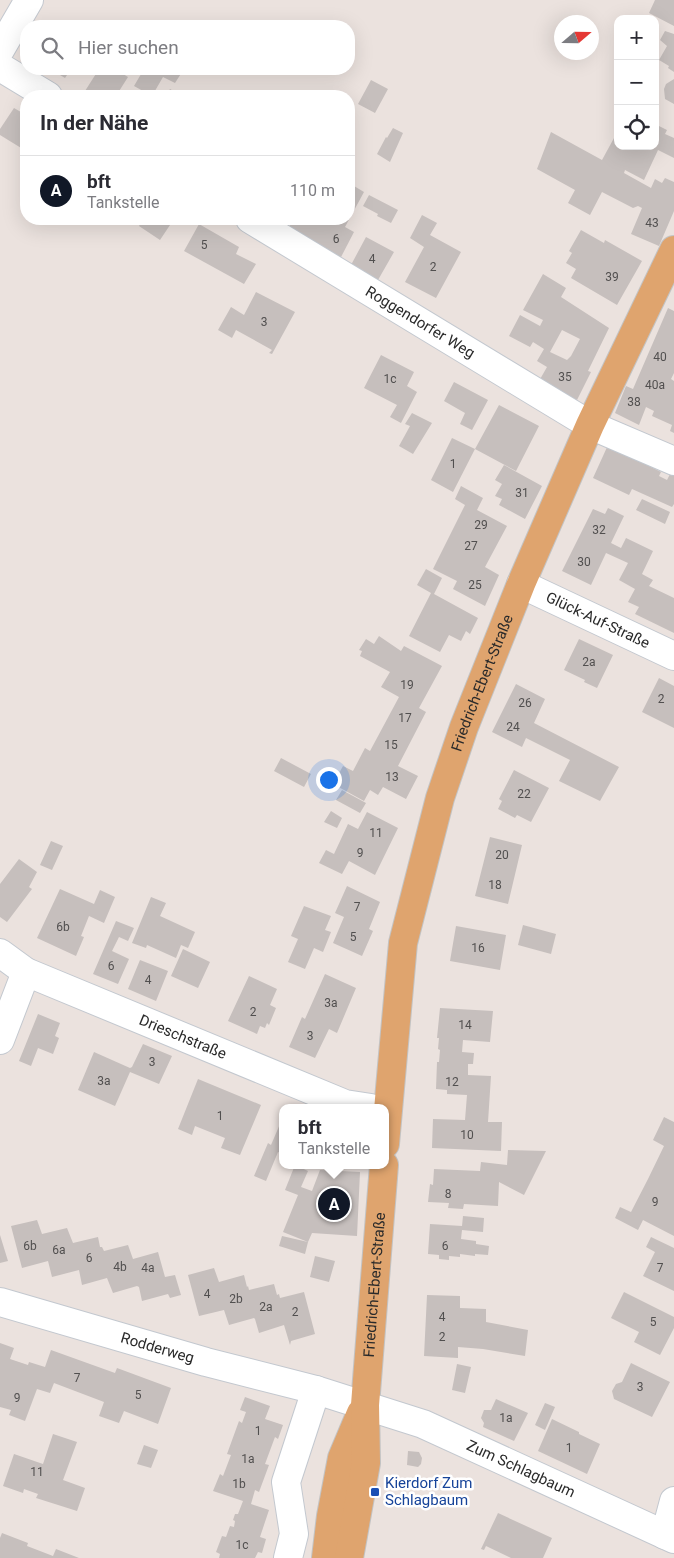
<!DOCTYPE html>
<html lang="de">
<meta charset="utf-8">
<style>
body{margin:0;font-family:Roboto,sans-serif;background:#f2f2f3;color:#2b2b33}
.controls{position:absolute;right:15px;top:15px;display:grid;overflow:hidden;border-radius:10px;box-shadow:0 5px 20px #0002}
.controls button{width:45px;height:45px;display:grid;place-items:center;padding:0;border:0;border-bottom:1px solid #e1e1e2;background:#fff;color:#2b2b33;font:25px sans-serif}
.compass{position:absolute;left:554px;top:15px;width:45px;height:45px;border-radius:50%;background:#fff;box-shadow:0 5px 20px #0002;rotate:70deg}
.you{position:absolute;left:328px;top:779px;width:18px;height:18px;margin:-12px;border:4px solid #fff;border-radius:50%;background:#1a73e8;box-shadow:0 0 0 8px #1a73e833}
.badge{display:grid;place-items:center;width:32px;height:32px;border-radius:50%;background:#111827;color:#fff;font-size:16px;font-weight:700}
.pin{position:absolute;translate:-50% -50%;border:2px solid #fff;box-shadow:0 1px 5px #0006}
.popup{position:absolute;left:279px;top:1104px;width:110px;height:65px;box-sizing:border-box;display:grid;place-content:center;border-radius:10px;background:#fff;filter:drop-shadow(0 1px 4px #0005);font-size:16px;white-space:nowrap;color:#7c7c81}
.popup b{font-size:19px;color:#2b2b33}
.popup::after{content:'';position:absolute;left:50%;top:100%;margin-left:-10px;border:10px solid transparent;border-top-color:#fff}
.list{margin:0;padding:0;list-style:none}
h2{display:flex;justify-content:space-between;align-items:center;height:65px;margin:0;padding:0 20px;font-size:21px}
h2 small{font-size:16px;font-weight:400;color:#7c7c81}
.list li{display:grid;grid-template-columns:32px 1fr auto;gap:15px;align-items:center;box-sizing:border-box;height:70px;padding:0 20px;border-top:1px solid #e1e1e2}
.list b{display:block;font-size:19px;white-space:nowrap}
.list p{margin:0;font-size:16px;white-space:nowrap;color:#7c7c81}
.list em{font-size:16px;font-style:normal;color:#7c7c81}
.icon{flex:none;width:28px;height:28px;fill:none;stroke:currentColor;stroke-width:2;stroke-linecap:round;stroke-linejoin:round}
.map{position:relative;flex:none;width:674px;height:1558px;overflow:hidden}
.search{position:absolute;background:#fff;box-shadow:0 5px 20px #0002;left:20px;top:20px;width:335px;height:55px;display:flex;align-items:center;gap:12px;box-sizing:border-box;padding:0 18px;border-radius:20px;color:#7c7c81;font-size:19px}
.panel{position:absolute;background:#fff;box-shadow:0 5px 20px #0002;left:20px;top:90px;width:335px;height:135px;border-radius:20px}
.map>svg:first-child{display:block}
</style>
<div class="map">
<svg width="674" height="1558" viewBox="0 0 674 1558">
<rect width="100%" height="100%" fill="#ebe2de"/>
<path fill="#c6bfbd" fill-rule="evenodd" d="M655,0h19v26l-25,-13z
M665,31l9,3v38l-6,-4 1,-2 -10,-6 8,-14 -7,-6z
M50,69h21l-6,9z
M99,69h16l13,8 -12,19h-24l-7,-5z
M144,69h40l-9,14 -12,-6 -11,19 -18,-10z
M674,79v25l-9,-5 -1,-10 2,-5z
M371,80l17,9 -13,24 -17,-9z
M170,89l12,7h-16z
M14,108l12,7v36l-26,-16v-6z
M655,124l12,6 -2,4 9,4v20l-16,-8 -14,30 -19,-10 -1,3 27,15 4,-9 7,4 3,-5 9,4v29l-15,35 -28,-12 11,-26 -4,-2 -5,2 -31,-16 -12,23 -22,-12 7,-13 -38,-21 14,-37 51,28 12,-22 4,3v5h11l6,3 2,-3h18z
M393,128l10,5 -13,29 -13,-8 9,-17 1,1z
M349,183l15,9 -19,35 9,5 -14,27 -53,-29 7,-11h55z
M369,195l29,15 -7,13 -14,-7 1,-2 -15,-8z
M422,215l15,8 -7,12 31,17 -25,46 -31,-16 19,-35 -14,-9z
M143,219h31l-14,21 -21,-14z
M199,224l40,23 -3,7 20,10 -12,20 -60,-33z
M581,230l23,13 1,-3 37,21 -25,44 -46,-27 5,-9 -10,-6 6,-10 -3,-2z
M366,237l28,15 -16,28 -27,-15z
M543,274l23,14 -5,9 48,31 -21,43 3,1 -14,28 -38,-19 8,-14 -10,-6 7,-12 -11,-7 -3,5 -21,-11 11,-21 20,11 3,-6 -20,-10zM562,330l18,9 -9,17 -4,4 -17,-8z
M256,292l39,20 -23,42 -3,-1 3,-3 -36,-20 -4,8 -14,-8 13,-23 13,8z
M668,308l6,3v62l-3,6 3,2v52l-4,-2 2,-6 -20,-9 2,-5 -8,-4 -7,18 -24,-12 11,-27 7,3z
M381,355l33,17 -7,14 10,6 -16,31 -11,-6 7,-12 -33,-17z
M454,382l34,18 -16,30 -12,-6 5,-11 -21,-12z
M499,405l40,21 -23,45 -41,-22 -22,43 -22,-12 21,-42 23,11z
M412,413l20,10 -19,31 -14,-8 11,-20 -5,-2z
M608,445l53,27 -2,4 8,4 5,-10 2,1v33l-2,3 -40,-18 -3,6 -36,-17z
M504,465l38,21 -17,33 -26,-14 3,-6 -7,-3 7,-12 -7,-4z
M461,486l22,12 -6,12 30,16 -22,41 14,8 -14,31 -32,-17 4,-8 -24,-12 32,-64 -10,-6z
M642,499l28,13 -5,12 -29,-14z
M608,508l16,8 -13,27 10,5 5,-10 27,13 -11,23 11,6 -4,6 25,12v35l-39,-19 4,-7 -11,-5 7,-13 -16,-9 9,-17 -22,-10 -15,32 -29,-14 31,-62 12,5z
M426,569l16,9 -8,16 44,24 -8,16 -4,-3 -5,10 -12,-6 -9,17 -31,-16 22,-43 -14,-8z
M379,636l22,15 3,-5 38,20 -23,42 7,4 -28,54 20,10 -12,23 -23,-12 -5,8 -8,-5 -6,11 -31,-17 10,-18 10,5 12,-23 5,3 29,-54 -18,-10 9,-15 -30,-16 2,-5 -3,-1 7,-11 8,5z
M579,639l34,16 -16,33 -13,-6 1,-2 -21,-10z
M659,678l15,8v42l-32,-16z
M516,684l29,15 -11,24 85,44 -19,34 -41,-20 11,-21 -44,-22 -4,9 -30,-15z
M281,758l30,16 -7,13 -30,-16z
M514,770l35,18 -18,34 -14,-7 -2,3 -17,-9 4,-8 -3,-2z
M342,790l24,13 -6,10 -24,-13z
M331,811l11,7 -5,10 -13,-6z
M367,812l31,16 -23,47 -26,-14 -7,13 -23,-11 7,-13 8,4 14,-30 10,5z
M490,837l32,8 -14,59 -33,-8z
M51,841l12,5 -11,24 -12,-5z
M19,859l18,13 -8,15 3,2 -25,33 -7,-5v-33z
M347,886l33,16 -11,27 4,2 -11,25 -29,-13 11,-26 -9,-4z
M60,889l34,15 6,-14 15,7 -11,26 -15,-7 -8,20 3,1 -8,19 -39,-18z
M151,897l15,6 -6,13 35,16 -7,16 -7,-3 -5,13 -29,-13 -1,3 -14,-5z
M304,906l27,10 -6,14 6,2 -8,20 -9,-4 -9,21 -17,-7 10,-23 -7,-3z
M116,921l18,7 -6,13 -9,-4 -7,14 17,8 -11,25 -25,-10z
M523,925l33,9 -5,20 -33,-9z
M456,926l50,9 -6,35 -50,-9z
M183,949l27,13 -12,26 -27,-12z
M140,960l28,11 -12,30 -28,-12z
M325,974l31,14 -19,45 -8,-4 -14,29 -26,-11 13,-30 3,2z
M249,976l28,13 -7,16 6,3 -7,17 -2,-2 -2,5 -5,-2 -3,8 -29,-13z
M440,1008l53,3 -3,31 -27,-2 -1,12 12,1 -1,11h-5v11l23,1 -3,46h14l-1,29 -69,-3 1,-29 32,1 2,-25 -20,-1v-4l-11,-1 1,-27h2l1,-12 -2,-1 1,-11h-2z
M38,1014l22,9 -5,13 4,2 -6,16 -15,-6 -7,18 -12,-5z
M143,1044l29,12 -13,28 -29,-12 -15,34 -37,-16 16,-38 36,16 2,-1z
M198,1079l63,26 -21,50 -19,-7 4,-10 -30,-12 -3,9 -14,-6z
M283,1117v37l-5,-2 -12,29 -12,-5 14,-33 3,2z
M664,1117l10,5v114l-31,-16 -5,10 -23,-12 5,-11 11,5 17,-33 16,-33 -11,-6z
M508,1150l38,1 -22,44 -25,-13 -1,24 -34,-2 -1,5 -15,-1 1,-5 -21,-1 2,-18 3,1 1,-16 46,2 1,-9 26,3z
M295,1165l13,6 -7,16 11,4 8,-21 40,2 -3,64 -45,-3 -4,9 -25,-10 15,-37 -13,-5z
M463,1216l21,2 -1,14 -21,-2 -1,9 15,2v3l13,2 -1,9 -13,-1v2l-15,-2v3l-11,-1v4l-10,-1v-4l-11,-1 2,-30 32,2z
M37,1220l5,14 25,-6 6,15 25,-6 2,10h2l2,4 24,-6 5,14 25,-7 7,25 10,-2 6,20 -11,3 -2,-4 -26,7 -3,-14 -2,-1 -24,7 -6,-15 -25,7 -3,-15 -27,7 -4,-16 -26,7 -11,-42z
M0,1235l8,26 -8,2z
M282,1236l26,6 -3,12 -26,-8z
M651,1237l23,11v43l-31,-15 12,-24 -9,-5z
M315,1256l20,5 -6,21 -19,-5z
M214,1268l5,14 25,-7 3,12 1,-1 1,4 25,-6 3,11 2,-1 1,4 24,-6 11,42 -24,7 -1,4 -6,-20 -25,8 -4,-14 -1,-1 -25,7 -5,-15 -25,6 -11,-41z
M624,1292l50,25v11l-14,27 -26,-13 5,-10 -28,-14z
M427,1295l33,1v12l26,1v13l42,8 -3,26 -42,-7 -25,-2v11l-34,-2z
M0,1343l14,5 -4,11 18,6 1,-3 16,5 6,-17 64,23 2,-5 54,20 -13,36 -34,-13 -5,12 -20,-7 5,-14 -50,-19 -4,10 -13,-4 -12,32 -16,-6 2,-5 -11,-3z
M631,1363l39,19 -18,35 -38,-18 -2,-8 4,-7 6,-2z
M457,1364l14,3 -6,26 -13,-3z
M245,1397l25,9 -5,13 18,6 -5,14 -3,-2 -10,27 4,1 -10,27 -4,-2 -4,14 18,6 -9,27 6,2 -4,14 -4,-1 -3,6h-36l1,-4 -4,-2 6,-16 4,1 4,-11 4,1 1,-6 -2,-1 2,-6h3l5,-13 -30,-10 7,-17 3,2 8,-21 -4,-1 12,-33 3,2 4,-11 -6,-2z
M496,1399l32,14 -14,28 -31,-14 1,-4 -3,-5 3,-8h7z
M545,1403l10,4 -10,23 -10,-5z
M552,1419l27,13v2l21,10 -13,30 -49,-23z
M53,1434l24,8 -14,38 22,8 -8,23 -41,-13 2,-4 -14,-5 -1,4 -20,-7 11,-32 29,10z
M144,1445l14,5 -7,18 -14,-4z
M408,1451l11,1 3,6 -1,6 -3,3 -11,-2z
M498,1513l54,25 -9,20h-32l-25,-12 -2,4 -3,-1z
M2,1533l26,10 -1,3 26,10 3,-7 23,9h-79v-20z"/>
<g fill="none" stroke-linecap="round" stroke-linejoin="round">
<defs>
<g id="minor">
<path d="M0,50l29,-50"/>
<path d="M0,67l48,29"/>
<path id="s1" d="M250,219l340,206 84,36"/>
<path id="s2" d="M521,584l153,72"/>
<path id="s3" d="M0,953l26,19 319,132 26,4"/>
<path d="M0,1040l26,-68"/>
<path id="s4" d="M0,1302l206,60 110,28 107,34 251,115"/>
<path d="M665,1535l9,-34"/>
<path d="M288,1558l6,-24 -8,-52 30,-92"/>
</g>
<g id="major">
<path id="s5" d="M385,1144l18,-201 37,-145 24,-71 57,-143 69,-159 84,-175"/>
<path d="M326,1558l5,-42 11,-58 19,-45"/>
<path id="s6" d="M349,1558l17,-95 -1,-58 19,-240"/>
</g>
</defs>
<use href="#minor" stroke="#c3c8cf" stroke-width="30"/>
<use href="#major" stroke="#c3c3c3" stroke-width="30"/>
<use href="#minor" stroke="#fff" stroke-width="28"/>
<use href="#major" stroke="#dfa46e" stroke-width="28"/>
</g>
<rect fill="#1a4fb4" stroke="#fff" stroke-width="2" x="370" y="1487" width="10" height="10" rx="2.5"/>
<g text-anchor="middle" dominant-baseline="central" stroke-width="5" stroke-linejoin="round" paint-order="stroke">
<g font-size="12" fill="#514f4f">
<text x="652" y="223">43</text>
<text x="336" y="239">6</text>
<text x="204" y="245">5</text>
<text x="372" y="259">4</text>
<text x="433" y="267">2</text>
<text x="612" y="277">39</text>
<text x="264" y="322">3</text>
<text x="660" y="357">40</text>
<text x="565" y="377">35</text>
<text x="390" y="379">1c</text>
<text x="655" y="385">40a</text>
<text x="634" y="402">38</text>
<text x="453" y="464">1</text>
<text x="522" y="493">31</text>
<text x="481" y="525">29</text>
<text x="599" y="530">32</text>
<text x="471" y="546">27</text>
<text x="584" y="562">30</text>
<text x="475" y="585">25</text>
<text x="589" y="662">2a</text>
<text x="407" y="685">19</text>
<text x="661" y="699">2</text>
<text x="525" y="703">26</text>
<text x="405" y="718">17</text>
<text x="513" y="727">24</text>
<text x="391" y="745">15</text>
<text x="392" y="777">13</text>
<text x="524" y="794">22</text>
<text x="376" y="833">11</text>
<text x="360" y="853">9</text>
<text x="502" y="855">20</text>
<text x="495" y="885">18</text>
<text x="357" y="907">7</text>
<text x="63" y="927">6b</text>
<text x="353" y="937">5</text>
<text x="478" y="948">16</text>
<text x="111" y="966">6</text>
<text x="148" y="980">4</text>
<text x="331" y="1003">3a</text>
<text x="253" y="1012">2</text>
<text x="465" y="1025">14</text>
<text x="310" y="1036">3</text>
<text x="152" y="1062">3</text>
<text x="104" y="1081">3a</text>
<text x="452" y="1082">12</text>
<text x="220" y="1116">1</text>
<text x="467" y="1135">10</text>
<text x="448" y="1194">8</text>
<text x="655" y="1202">9</text>
<text x="30" y="1246">6b</text>
<text x="445" y="1246">6</text>
<text x="59" y="1250">6a</text>
<text x="89" y="1258">6</text>
<text x="120" y="1267">4b</text>
<text x="148" y="1268">4a</text>
<text x="660" y="1268">7</text>
<text x="207" y="1294">4</text>
<text x="236" y="1299">2b</text>
<text x="266" y="1307">2a</text>
<text x="295" y="1312">2</text>
<text x="442" y="1317">4</text>
<text x="653" y="1322">5</text>
<text x="442" y="1337">2</text>
<text x="77" y="1378">7</text>
<text x="640" y="1387">3</text>
<text x="138" y="1395">5</text>
<text x="17" y="1398">9</text>
<text x="506" y="1418">1a</text>
<text x="258" y="1431">1</text>
<text x="569" y="1448">1</text>
<text x="248" y="1459">1a</text>
<text x="37" y="1472">11</text>
<text x="239" y="1484">1b</text>
<text x="242" y="1545">1c</text>
</g>
<g font-size="15" fill="#2a2a2a" stroke="#fff">
<text stroke="none"><textPath href="#s1" startOffset="199">Roggendorfer Weg</textPath></text>
<text stroke="none"><textPath href="#s2" startOffset="85">Glück-Auf-Straße</textPath></text>
<text stroke="none"><textPath href="#s5" startOffset="474">Friedrich-Ebert-Straße</textPath></text>
<text stroke="none"><textPath href="#s3" startOffset="202">Drieschstraße</textPath></text>
<text stroke="none"><textPath href="#s6" startOffset="275">Friedrich-Ebert-Straße</textPath></text>
<text stroke="none"><textPath href="#s4" startOffset="164">Rodderweg</textPath></text>
<text stroke="none"><textPath href="#s4" startOffset="548">Zum Schlagbaum</textPath></text>
</g>
<g font-size="15" fill="#164399" stroke="#fff" text-anchor="start">
<text x="385" y="1483">Kierdorf Zum<tspan x="385" dy="17">Schlagbaum</tspan></text>
</g>
</g>
</svg>
<div class="controls">
<button>+</button>
<button>−</button>
<button><svg class="icon" aria-label="locate" viewBox="0 0 24 24"><circle cx="12" cy="12" r="6"/><path d="M12 2v4M12 18v4M2 12h4M18 12h4"/></svg></button>
</div>
<svg class="compass" viewBox="-18 -18 36 36"><path d="M0-13l5 13h-10z" fill="#e53935"/><path d="M0 13l5-13h-10z" fill="#7c7c81"/></svg>
<div class="you"></div>
<div class="pin badge" style="left:334px;top:1204px">A</div>
<div class="popup"><b>bft</b>Tankstelle</div>
<div class="search"><svg class="icon" aria-label="search" viewBox="0 0 24 24"><circle cx="10" cy="10" r="6"/><path d="M15 15l6 6"/></svg>Hier suchen</div>
<section class="panel">
<h2>In der Nähe<small></small></h2>
<ul class="list">
<li><span class="badge">A</span><div><b>bft</b><p>Tankstelle</p></div><em>110 m</em></li>
</ul>
</section>
</div>
